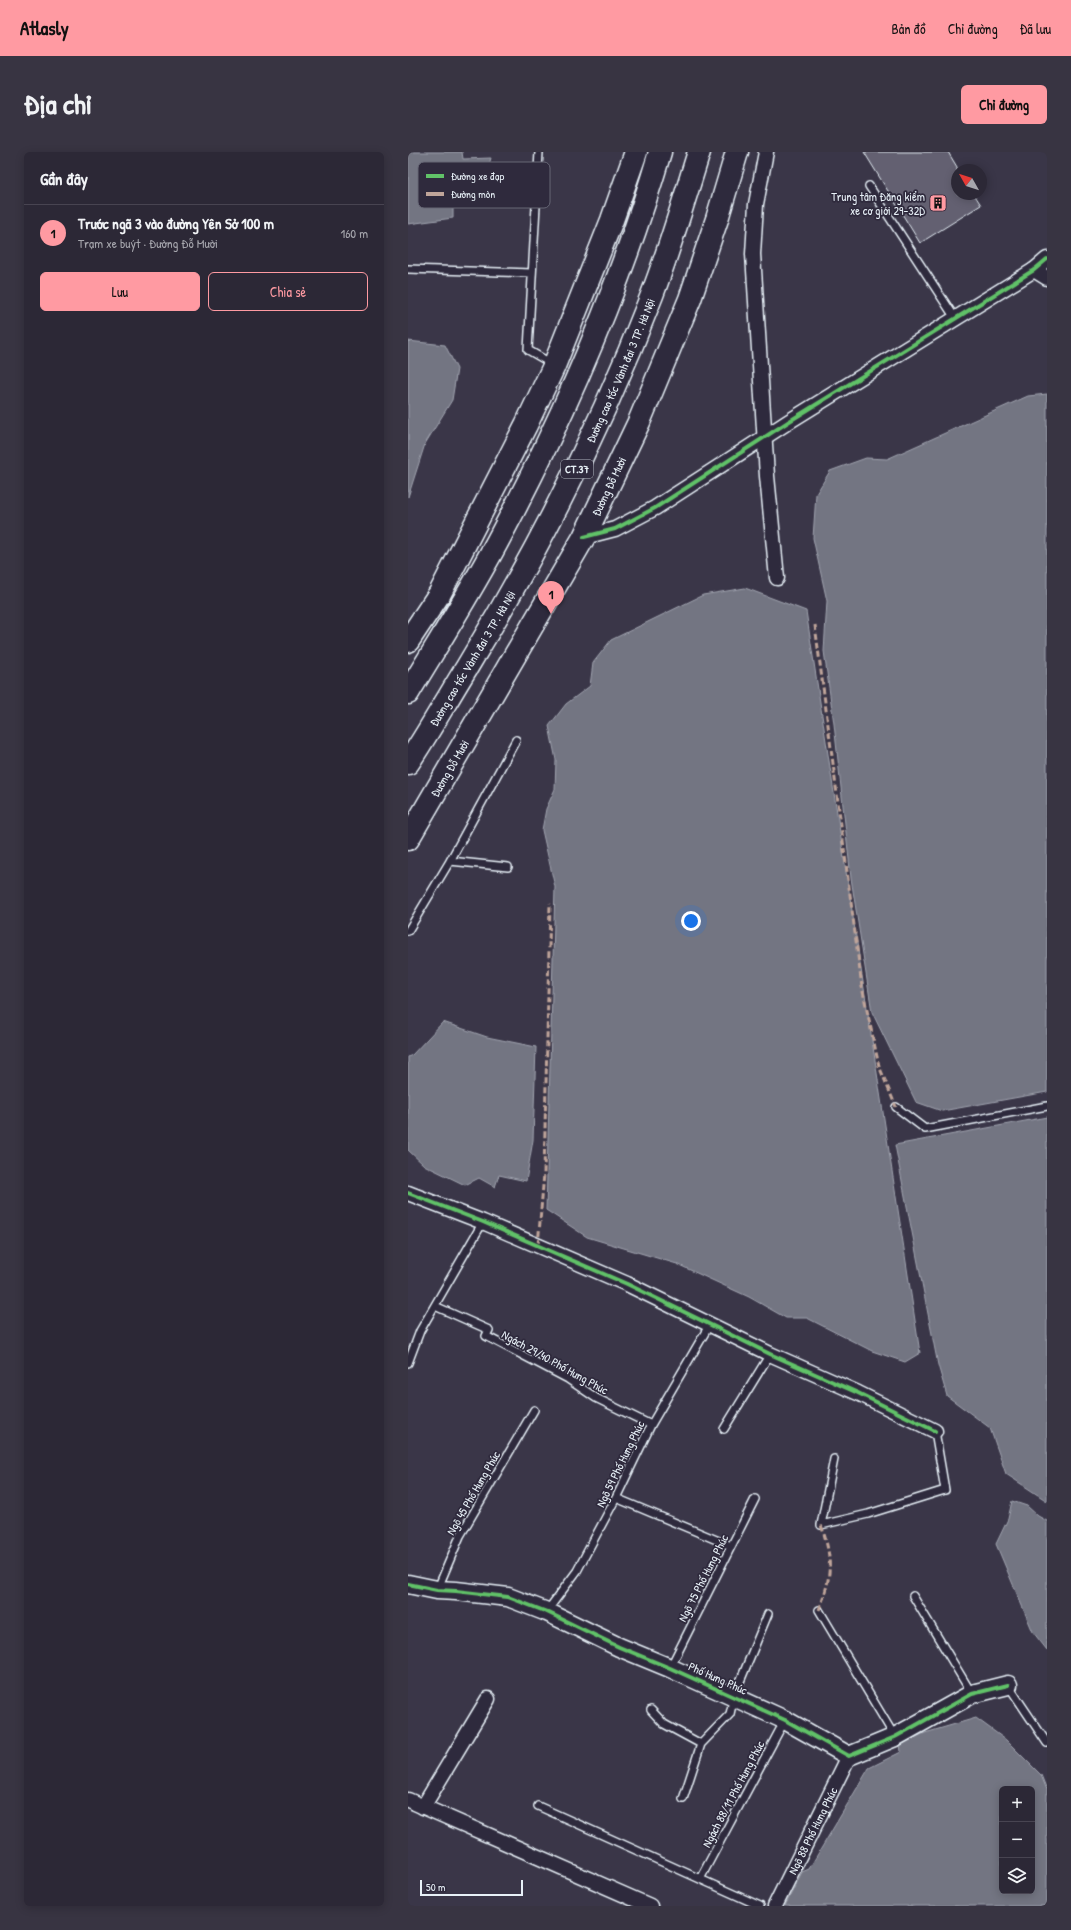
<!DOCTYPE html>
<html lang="vi">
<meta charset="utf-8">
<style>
body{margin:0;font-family:"Patrick Hand",sans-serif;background:#383442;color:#f1f3f6}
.controls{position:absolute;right:12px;bottom:12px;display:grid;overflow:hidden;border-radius:6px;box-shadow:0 2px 10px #0003}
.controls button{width:36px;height:36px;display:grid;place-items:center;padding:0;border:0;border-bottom:1px solid #484451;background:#2c2836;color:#f1f3f6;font:20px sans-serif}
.compass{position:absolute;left:543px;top:12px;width:36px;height:36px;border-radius:50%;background:#2c2836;box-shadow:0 2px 10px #0003;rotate:309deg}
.scale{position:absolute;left:12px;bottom:10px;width:103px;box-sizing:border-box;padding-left:4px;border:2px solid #e8f1f8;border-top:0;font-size:11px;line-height:14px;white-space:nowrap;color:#e8f1f8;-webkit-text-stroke:3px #2f2a3d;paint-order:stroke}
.you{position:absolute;left:283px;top:769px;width:14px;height:14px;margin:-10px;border:3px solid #fff;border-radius:50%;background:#1a73e8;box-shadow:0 0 0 6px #1a73e833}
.badge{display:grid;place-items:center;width:26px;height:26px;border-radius:50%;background:#ff9aa2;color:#111;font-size:13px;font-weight:700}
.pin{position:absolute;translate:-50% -33px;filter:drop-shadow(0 1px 2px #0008)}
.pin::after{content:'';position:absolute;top:21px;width:14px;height:12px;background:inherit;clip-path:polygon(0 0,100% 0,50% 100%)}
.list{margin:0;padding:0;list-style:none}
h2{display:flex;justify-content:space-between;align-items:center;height:52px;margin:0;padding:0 16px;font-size:17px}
h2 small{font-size:13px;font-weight:400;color:#a6a6ad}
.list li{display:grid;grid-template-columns:26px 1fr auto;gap:12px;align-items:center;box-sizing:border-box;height:56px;padding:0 16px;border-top:1px solid #484451}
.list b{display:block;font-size:15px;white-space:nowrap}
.list p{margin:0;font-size:13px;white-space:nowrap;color:#a6a6ad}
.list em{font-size:13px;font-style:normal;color:#a6a6ad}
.actions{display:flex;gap:8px;padding:12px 16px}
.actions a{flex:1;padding:9px 0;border:1px solid #ff9aa2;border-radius:6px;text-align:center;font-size:14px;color:#ff9aa2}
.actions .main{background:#ff9aa2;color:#111}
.icon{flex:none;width:22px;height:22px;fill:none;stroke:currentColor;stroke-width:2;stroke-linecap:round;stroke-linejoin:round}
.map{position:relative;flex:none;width:639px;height:1754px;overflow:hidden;border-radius:6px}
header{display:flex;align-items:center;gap:24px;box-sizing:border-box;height:56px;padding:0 20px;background:#ff9aa2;color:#111}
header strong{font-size:19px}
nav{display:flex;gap:22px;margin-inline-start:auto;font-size:14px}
.intro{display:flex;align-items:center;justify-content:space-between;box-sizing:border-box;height:96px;padding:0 24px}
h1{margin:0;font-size:28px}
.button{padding:10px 18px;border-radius:6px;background:#ff9aa2;color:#111;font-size:14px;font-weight:700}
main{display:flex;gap:24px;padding:0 24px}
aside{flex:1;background:#2c2836;border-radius:6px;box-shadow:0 2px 10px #0003}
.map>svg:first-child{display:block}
</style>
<header>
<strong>Atlasly</strong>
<nav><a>Bản đồ</a><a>Chỉ đường</a><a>Đã lưu</a></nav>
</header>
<div class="intro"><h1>Địa chỉ</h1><a class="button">Chỉ đường</a></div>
<main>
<aside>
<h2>Gần đây<small></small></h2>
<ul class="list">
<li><span class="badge">1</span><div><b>Trước ngã 3 vào đường Yên Sở 100 m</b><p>Trạm xe buýt · Đường Đỗ Mười</p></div><em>160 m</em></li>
</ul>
<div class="actions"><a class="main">Lưu</a><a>Chia sẻ</a></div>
</aside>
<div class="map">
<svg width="639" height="1754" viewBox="0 0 639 1754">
<rect width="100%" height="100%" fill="#3a3648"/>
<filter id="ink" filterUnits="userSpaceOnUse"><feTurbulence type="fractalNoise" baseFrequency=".025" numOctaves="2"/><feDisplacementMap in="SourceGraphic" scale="8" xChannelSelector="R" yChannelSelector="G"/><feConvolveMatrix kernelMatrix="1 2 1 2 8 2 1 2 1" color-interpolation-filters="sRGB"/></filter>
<g filter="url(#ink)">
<path fill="#737482" stroke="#a2a6b1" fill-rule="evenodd" d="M0,0h54l1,7 28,-1 -11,37 -27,3v20l-45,6z
M0,189l37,4 12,24 -5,31 -27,44 -17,53z
M639,242v698l-105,19 -26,-9 -44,-90 -21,-134 -17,-154 -10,-73 3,-50 -14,-63 3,-44 14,-23 36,-13 21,1 141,-63z
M337,436l61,23 114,742 -15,9 -33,-11 -65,-33h-21l-37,-21 -72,-33 -90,-27 -41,-27 9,-323 -13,-57 4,-21 9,-20 1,-29 -7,-34 17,-22 24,-18 3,-23 18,-23 92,-45z
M35,870l44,15 49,10 -3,93 -7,41 -27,-6 -4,12 -16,-9 -14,7 -41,-20 -16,-15v-93l4,-2z
M639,965v384l-41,-27 -16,-46 -43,-32 -9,-31 -43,-220z
M604,1349l15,5 11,10 9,5v129l-14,-18 -37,-88 12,-25z
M568,1566l30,22 35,35 6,15v116h-262l17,-34 7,-3 60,-101 32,-16 -1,-8 25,-11zM594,1637h30v102h-30z"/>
<path fill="#636171" stroke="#e8f1f8" d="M456,0h84l9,15v27h17l7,11 -61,38z"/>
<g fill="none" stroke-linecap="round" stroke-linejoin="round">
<defs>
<path id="service" d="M131,0l-11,198 24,14
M461,34l86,132
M0,117l123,4
M42,709l58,6
M0,779l42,-70 66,-121
M488,955l29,22 122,-23
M27,1154l54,24 -3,6 82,43 28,19 55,27
M0,1211l12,-32 63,-109
M316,1277l46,-75
M426,1307l-13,66 47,-11 77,-24 -10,-59
M208,1346l115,48
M30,1436l22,-52 74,-126
M505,1444l59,98
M411,1458l76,127
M139,1459l30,-40 39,-73 35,-73 59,-101
M262,1516l85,-169
M600,1533l39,58
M243,1558l13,14 37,20
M275,1647l18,-55 29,-30 4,-18 34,-82
M130,1654l222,100
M292,1727l85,-159"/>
<g id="minor">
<path d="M358,0l-10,52 -3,50 14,222 10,102"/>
<path d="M626,118l13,8"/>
<path d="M176,385l31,-8 40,-21 133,-86 246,-152 13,-11"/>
<path d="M0,1041l75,29 144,62 143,70 88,39 77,38"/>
<path d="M0,1648l242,106"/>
<path d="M15,1655l65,-108"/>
<path id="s1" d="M367,1754l74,-150"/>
</g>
<path id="tertiary" d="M0,1432l29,6 19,1 52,6 39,15 72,35 51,21 115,52 64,36 46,-19 77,-43 36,-9"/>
<g id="primary">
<path d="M0,489l32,-48 86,-168 28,-59 58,-146 24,-68"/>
<path id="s2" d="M0,687l176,-302 55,-115 51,-123 27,-80 20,-67"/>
</g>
<g id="motorway">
<path d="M0,541c32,-53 66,-106 95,-162 64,-121 118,-247 157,-379"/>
<path id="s3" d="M0,611c21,-31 39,-64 59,-96 72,-118 135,-242 185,-372 18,-47 32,-95 47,-143"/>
</g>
</defs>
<use href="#service" stroke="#e8f1f8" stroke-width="10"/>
<use href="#minor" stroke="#e8f1f8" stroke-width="17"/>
<use href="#tertiary" stroke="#e8f1f8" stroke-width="21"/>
<use href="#primary" stroke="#e8f1f8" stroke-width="25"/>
<use href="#motorway" stroke="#e8f1f8" stroke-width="25"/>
<use href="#service" stroke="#2f2a3d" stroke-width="7"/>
<use href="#minor" stroke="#2f2a3d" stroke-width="14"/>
<use href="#tertiary" stroke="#2f2a3d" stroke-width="18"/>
<use href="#primary" stroke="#2f2a3d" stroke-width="22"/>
<use href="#motorway" stroke="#2f2a3d" stroke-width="22"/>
<path stroke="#c0a59a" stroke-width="3" stroke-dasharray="6 3" stroke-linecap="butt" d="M407,473l47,362 17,79 17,41
M130,1093l6,-71 6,-271
M411,1458c13,-34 14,-51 2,-85"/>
<defs>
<path id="cycleway" d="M176,385l31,-8 40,-21 133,-86 246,-152 13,-11
M0,1041l75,29 144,62 143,70 88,39 77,38
M0,1432l29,6 19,1 52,6 39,15 72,35 51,21 115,52 64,36 46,-19 77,-43 36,-9"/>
</defs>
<use href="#cycleway" stroke="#2f2a3d" stroke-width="6"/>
<use href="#cycleway" stroke="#61c268" stroke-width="4"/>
</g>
</g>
<defs>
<symbol id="building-square" viewBox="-11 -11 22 22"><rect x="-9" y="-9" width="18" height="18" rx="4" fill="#ff9aa2" stroke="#2f2a3d"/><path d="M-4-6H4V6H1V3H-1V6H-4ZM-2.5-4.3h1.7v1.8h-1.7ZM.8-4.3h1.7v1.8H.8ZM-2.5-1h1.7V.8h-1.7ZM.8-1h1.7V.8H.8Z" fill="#111"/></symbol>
</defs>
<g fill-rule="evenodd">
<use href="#building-square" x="520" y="41" width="20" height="20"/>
</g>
<g text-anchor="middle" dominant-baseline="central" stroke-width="3.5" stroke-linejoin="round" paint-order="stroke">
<rect fill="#2f2a3d" stroke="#b0b5c0" stroke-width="1" x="153" y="308" width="32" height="18" rx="3"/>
<g font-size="11" font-weight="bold" fill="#e8f1f8">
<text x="169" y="317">CT.37</text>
</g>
<g font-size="12" fill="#e8f1f8" stroke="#2f2a3d" text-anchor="end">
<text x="517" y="44">Trung tâm Đăng kiểm<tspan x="517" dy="14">xe cơ giới 29-32D</tspan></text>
</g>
<g font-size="12" fill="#e8f1f8" stroke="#2f2a3d">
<text stroke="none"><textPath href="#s3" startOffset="447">Đường cao tốc Vành đai 3 TP. Hà Nội</textPath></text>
<text stroke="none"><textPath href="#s2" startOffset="406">Đường Đỗ Mười</textPath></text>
<text stroke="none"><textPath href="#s3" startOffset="123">Đường cao tốc Vành đai 3 TP. Hà Nội</textPath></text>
<text stroke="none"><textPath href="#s2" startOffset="82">Đường Đỗ Mười</textPath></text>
<text transform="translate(147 1210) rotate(29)">Ngách 29/40 Phố Hưng Phúc</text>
<text transform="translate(212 1312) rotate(-64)">Ngõ 59 Phố Hưng Phúc</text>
<text transform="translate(65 1341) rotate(-60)">Ngõ 45 Phố Hưng Phúc</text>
<text transform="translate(295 1426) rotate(-63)">Ngõ 75 Phố Hưng Phúc</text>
<text transform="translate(310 1526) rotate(24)">Phố Hưng Phúc</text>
<text transform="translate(325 1642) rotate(-62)">Ngách 88/11 Phố Hưng Phúc</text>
<text stroke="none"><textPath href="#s1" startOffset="84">Ngõ 88 Phố Hưng Phúc</textPath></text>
</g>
</g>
<rect x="10" y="10" width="132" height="46" rx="6" fill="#2f2a3d" stroke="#666675" stroke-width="1"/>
<rect x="18" y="22" width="18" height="4" fill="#61c268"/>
<rect x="18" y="40" width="18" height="4" fill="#c0a59a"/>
<g font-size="11" fill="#e8f1f8">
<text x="43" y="28">Đường xe đạp</text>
<text x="43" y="46">Đường mòn</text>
</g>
</svg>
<div class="controls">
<button>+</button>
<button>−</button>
<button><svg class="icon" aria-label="layers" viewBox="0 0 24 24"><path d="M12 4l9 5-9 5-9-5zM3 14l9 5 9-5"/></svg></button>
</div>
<svg class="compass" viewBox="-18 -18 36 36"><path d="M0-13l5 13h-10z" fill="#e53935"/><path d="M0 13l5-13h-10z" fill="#a6a6ad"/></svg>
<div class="scale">50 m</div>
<div class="you"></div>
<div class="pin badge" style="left:143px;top:462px">1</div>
</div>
</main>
